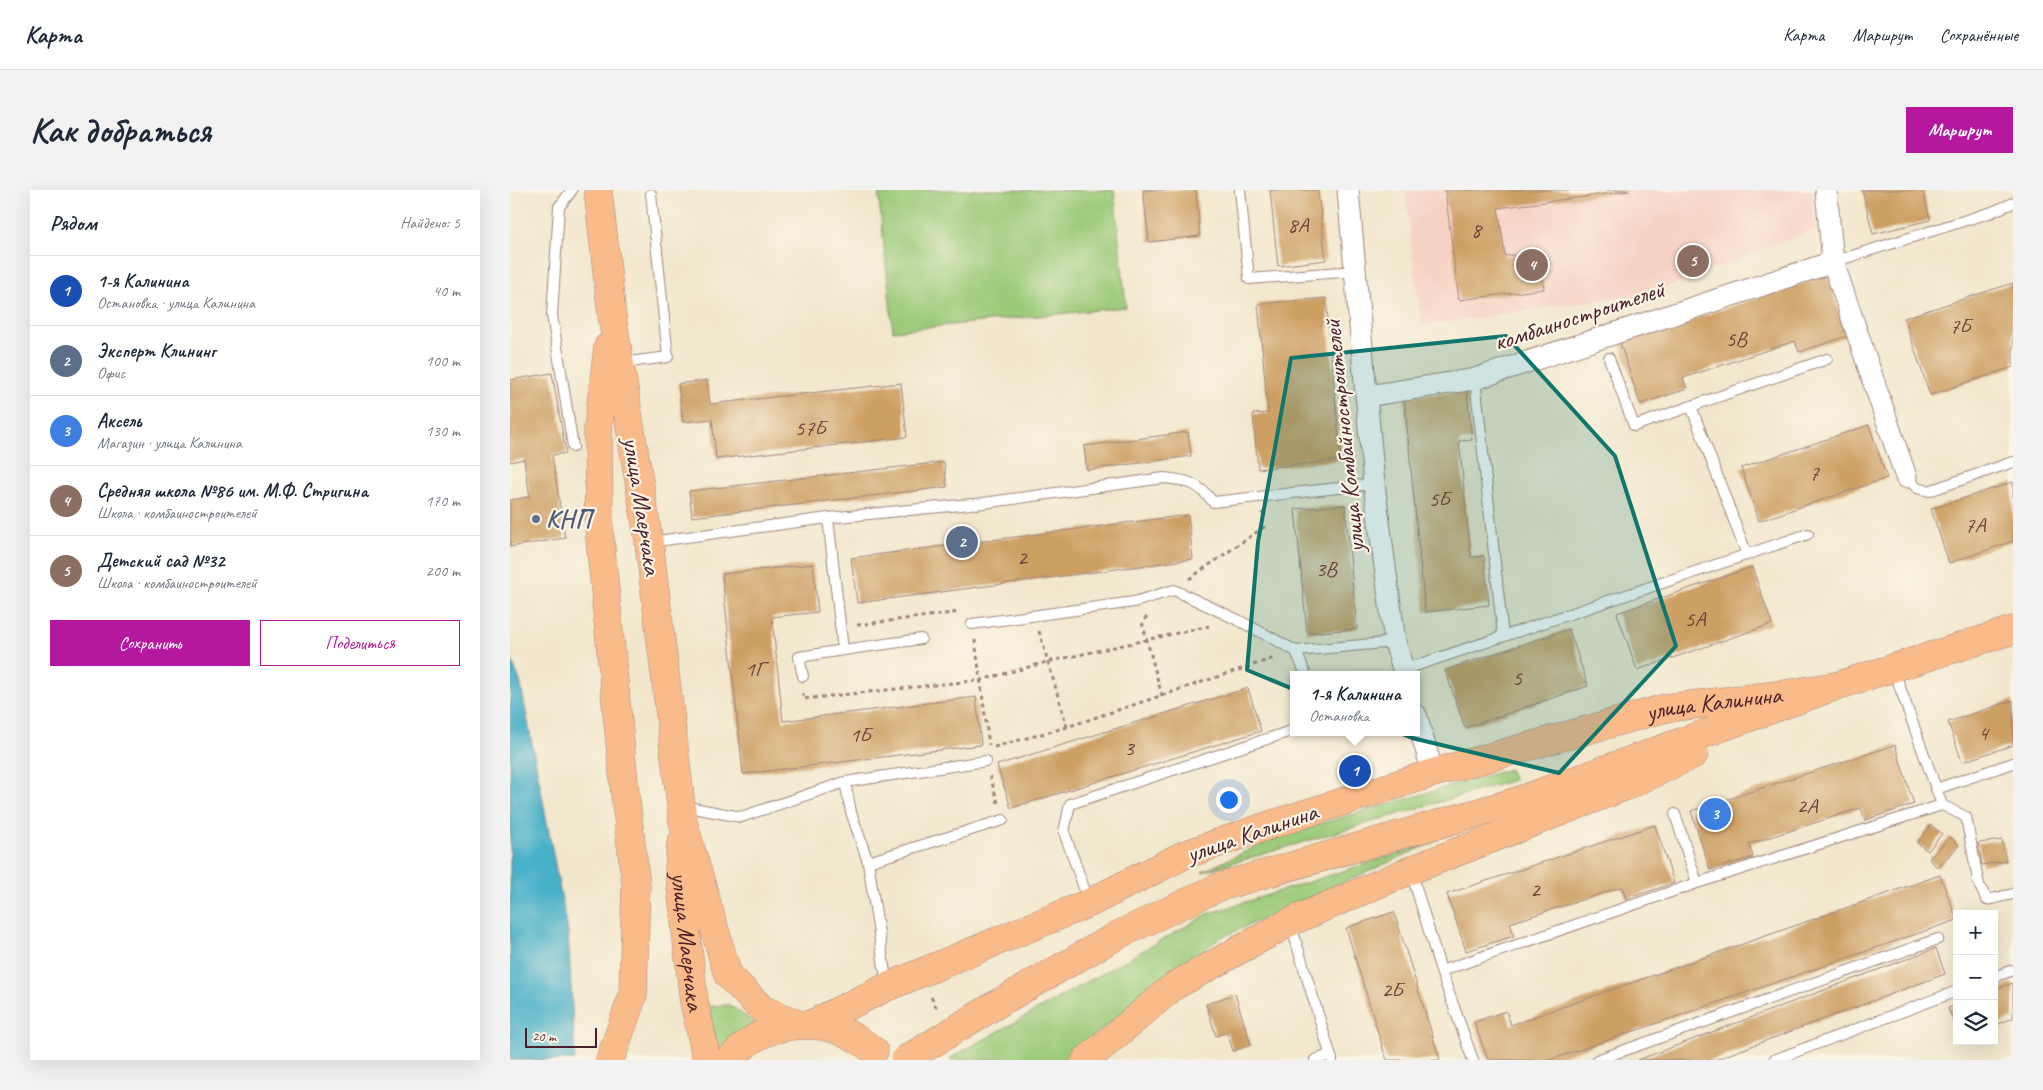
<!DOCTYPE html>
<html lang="ru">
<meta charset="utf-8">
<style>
body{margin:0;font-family:Caveat,sans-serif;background:#f2f2f3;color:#1f2937}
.controls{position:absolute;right:15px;bottom:15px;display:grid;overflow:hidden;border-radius:0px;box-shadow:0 5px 20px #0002}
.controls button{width:45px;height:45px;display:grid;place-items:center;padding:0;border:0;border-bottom:1px solid #e0e1e3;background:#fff;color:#1f2937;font:25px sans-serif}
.scale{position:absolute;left:15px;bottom:12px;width:72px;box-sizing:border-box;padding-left:5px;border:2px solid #4a1f2b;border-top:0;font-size:14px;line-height:18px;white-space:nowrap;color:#4a1f2b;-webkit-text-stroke:4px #fcf5e5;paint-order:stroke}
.you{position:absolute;left:718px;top:609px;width:18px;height:18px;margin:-12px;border:4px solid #fff;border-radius:50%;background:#1a73e8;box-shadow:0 0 0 8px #1a73e833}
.badge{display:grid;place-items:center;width:32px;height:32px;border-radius:50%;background:#b5179e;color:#fff;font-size:16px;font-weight:700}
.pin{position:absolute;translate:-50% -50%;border:2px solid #fff;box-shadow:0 1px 5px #0006}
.popup{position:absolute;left:780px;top:481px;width:130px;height:65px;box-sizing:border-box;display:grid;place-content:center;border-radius:0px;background:#fff;filter:drop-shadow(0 1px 4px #0005);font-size:16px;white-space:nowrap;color:#747a83}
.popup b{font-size:19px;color:#1f2937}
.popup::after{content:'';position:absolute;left:50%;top:100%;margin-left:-10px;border:10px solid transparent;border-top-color:#fff}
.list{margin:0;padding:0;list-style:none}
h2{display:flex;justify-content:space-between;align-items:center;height:65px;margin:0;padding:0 20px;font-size:21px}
h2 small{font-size:16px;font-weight:400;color:#747a83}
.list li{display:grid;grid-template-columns:32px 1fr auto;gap:15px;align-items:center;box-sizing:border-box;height:70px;padding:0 20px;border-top:1px solid #e0e1e3}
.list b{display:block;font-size:19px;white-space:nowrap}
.list p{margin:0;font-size:16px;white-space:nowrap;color:#747a83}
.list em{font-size:16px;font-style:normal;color:#747a83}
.actions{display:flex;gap:10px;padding:15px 20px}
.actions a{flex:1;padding:11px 0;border:1px solid #b5179e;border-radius:0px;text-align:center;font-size:18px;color:#b5179e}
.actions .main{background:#b5179e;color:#fff}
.icon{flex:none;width:28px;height:28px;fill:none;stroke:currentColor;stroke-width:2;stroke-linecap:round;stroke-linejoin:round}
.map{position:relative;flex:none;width:1503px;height:870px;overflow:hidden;border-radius:0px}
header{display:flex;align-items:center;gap:30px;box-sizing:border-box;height:70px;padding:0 25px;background:#fff;border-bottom:1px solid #e0e1e3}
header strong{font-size:24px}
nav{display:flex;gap:28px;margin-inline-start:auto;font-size:18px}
.intro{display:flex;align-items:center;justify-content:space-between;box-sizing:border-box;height:120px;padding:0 30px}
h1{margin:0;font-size:35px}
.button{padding:12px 22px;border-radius:0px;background:#b5179e;color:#fff;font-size:18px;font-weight:700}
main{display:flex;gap:30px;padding:0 30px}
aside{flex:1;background:#fff;border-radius:0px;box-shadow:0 5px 20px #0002}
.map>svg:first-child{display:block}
</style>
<header>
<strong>Карта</strong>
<nav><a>Карта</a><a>Маршрут</a><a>Сохранённые</a></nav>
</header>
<div class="intro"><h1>Как добраться</h1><a class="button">Маршрут</a></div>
<main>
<aside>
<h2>Рядом<small>Найдено: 5</small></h2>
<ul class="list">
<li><span class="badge" style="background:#1a4fb4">1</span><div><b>1-я Калинина</b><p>Остановка · улица Калинина</p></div><em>40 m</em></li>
<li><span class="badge" style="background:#5c6f8a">2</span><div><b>Эксперт Клининг</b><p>Офис</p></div><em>100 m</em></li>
<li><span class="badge" style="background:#3f7fe0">3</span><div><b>Аксель</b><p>Магазин · улица Калинина</p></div><em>130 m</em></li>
<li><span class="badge" style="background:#8d6e63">4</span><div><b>Средняя школа №86 им. М.Ф. Стригина</b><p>Школа · комбаиностроителей</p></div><em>170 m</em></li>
<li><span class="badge" style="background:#8d6e63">5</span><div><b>Детский сад №32</b><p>Школа · комбаиностроителей</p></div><em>200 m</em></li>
</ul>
<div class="actions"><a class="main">Сохранить</a><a>Поделиться</a></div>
</aside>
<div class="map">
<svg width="1503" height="870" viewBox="0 0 1503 870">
<rect width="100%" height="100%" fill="#fcf5e5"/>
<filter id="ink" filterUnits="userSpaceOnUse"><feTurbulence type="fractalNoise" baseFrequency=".02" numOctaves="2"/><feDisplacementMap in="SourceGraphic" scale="10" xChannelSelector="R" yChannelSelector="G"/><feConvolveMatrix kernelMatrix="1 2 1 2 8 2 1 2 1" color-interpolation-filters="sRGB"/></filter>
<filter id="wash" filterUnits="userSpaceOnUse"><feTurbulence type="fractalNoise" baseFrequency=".0096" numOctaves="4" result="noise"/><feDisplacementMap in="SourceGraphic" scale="20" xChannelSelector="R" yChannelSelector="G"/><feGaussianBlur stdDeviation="1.12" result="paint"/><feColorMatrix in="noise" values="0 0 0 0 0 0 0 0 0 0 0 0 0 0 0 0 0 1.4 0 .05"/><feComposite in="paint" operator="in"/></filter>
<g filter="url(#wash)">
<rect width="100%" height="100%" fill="#f2e7cc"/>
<path fill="#f6d2c4" d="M895,0h406l5,39 -161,63 -234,34z"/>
<path fill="#9ccb7a" stroke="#737552" d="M368,0h236l12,117 -233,24z
M999,579l5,11 -312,92 76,-36z
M924,652l-214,96 -158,122h-111v-2l257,-144z
M219,815l28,19 -39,32 -8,-50z"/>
<path fill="#4ab0c9" stroke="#4a687a" d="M0,466l10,25 48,251 7,128h-65z"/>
<g id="blocks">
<path fill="#cd9f63" d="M633,0h53l4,46 -51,6z
M760,0h48l8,70 -48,6z
M935,0h184v1l-131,17 7,48 35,-4 4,37 -85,11z
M1352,0h61l7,30 -57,14z
M1317,85l21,61 -49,16 -4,-11 -112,37 4,11 -47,15 -20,-61z
M1503,93v84l-83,28 -26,-77z
M816,108l15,162 -83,9 -5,-55 15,-1 -10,-109z
M42,183l14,80 -14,2 13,83 -55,9v-47l20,-3 -6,-38 -14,3v-82z
M197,190l3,24 191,-21 6,54 -191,22 -4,-40 -29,3 -5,-38z
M957,201l5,49 -13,1 12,116 13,-1 5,49 -64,7 -21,-215z
M1359,235l18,53 -128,43 -18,-53z
M678,242l3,24 -104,14 -3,-24z
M434,272l3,25 -255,30 -3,-26z
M1503,292v59l-64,22 -18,-54z
M835,315l12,124 -50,4 -12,-124z
M678,325l5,44 -336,44 -6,-45z
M303,374l5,48 -46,5 11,104 193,-24 5,48 -238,29 -21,-200z
M1242,377l20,57 -135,46 -20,-57z
M1059,439l19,57 -123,42 -20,-58z
M738,498l13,43 -250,77 -14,-43z
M1503,510v45l-51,17 -14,-40z
M1385,555l19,59 -49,16 -4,-12 -112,36 4,13 -43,13 -19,-59z
M1145,635l19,58 -48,16 -4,-12 -112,36 4,13 -48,15 -19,-57z
M1421,635l11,9 -14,17 -11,-8z
M1440,647l9,8 -21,23 -9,-9z
M1492,650l4,21 -24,4 -4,-22z
M1430,685l17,45 -407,140h-62l-14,-38 32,-11 5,14z
M884,722l46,148h-53l-3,-8 -38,-124z
M1426,758l9,26 -231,86h-76z
M1503,793v35l-19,8v-36z
M725,804l16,51 -18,6 -6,-19 -11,4 -10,-32z
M1447,815v24l-9,-21z"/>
</g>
</g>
<g filter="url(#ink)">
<use href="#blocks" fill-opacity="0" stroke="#9e837c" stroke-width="1"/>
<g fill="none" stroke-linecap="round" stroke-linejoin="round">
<defs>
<path id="service" d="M62,0l-13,17 -7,108 21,132
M730,0l9,89 106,-8
M1323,72l159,-50 21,-9
M1099,168l25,68 193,-67
M111,173l47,-6 -17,-163
M965,189l28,257
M1181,216l56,149
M1396,287l11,11 12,3 84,-29
M466,314l188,-26c24,2 34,5 49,24l161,-18
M318,328l143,-14
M140,352l178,-24 15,132 -44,7 4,19
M462,434l162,-22 40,-12 64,30 58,31 99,-9
M333,460l78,-11
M786,461l10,24
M1383,478l49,137 24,12 13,68 8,15 26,-6
M893,480l405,-136
M335,592l141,-21
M1426,599l77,-26
M173,616l58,11 104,-35 6,30 17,50 19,124
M358,672l135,-42
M901,681l30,100 32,89
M1187,693l245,-78
M579,712l-25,-70 6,-28 224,-74
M780,732l42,138
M931,781l256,-88 -22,-69
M1484,787l19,-7
M805,870l15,-5
M1087,870l341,-121
M1264,870l183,-69"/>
<path id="minor" d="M838,0l26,294 21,158 10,33
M1316,0l7,72 73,215
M857,206l108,-17 358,-117
M906,525l17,58"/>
<g id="primary">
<path d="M88,0l14,126 37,226 34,280 45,153 34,34 38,16"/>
<path d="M98,157l-10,81 1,101 26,264 11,92 -3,110 -23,65"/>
<path id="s1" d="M171,653l-2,26 15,133 13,58"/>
<path d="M492,811l116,-66 101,-48 299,-86 318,-115 177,-56"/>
<path id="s2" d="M299,835l78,-38 202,-84 95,-48 83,-29 166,-53 233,-65 120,-14 50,-8"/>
<path d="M219,870c6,-5 11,-11 17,-16 24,-19 63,-24 92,-14 13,4 26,13 36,21"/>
<path d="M576,870l88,-74 116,-64 121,-52 218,-85 65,-31"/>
</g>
</defs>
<use href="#service" stroke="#9e837c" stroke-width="12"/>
<use href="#minor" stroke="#9e837c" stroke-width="23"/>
<use href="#primary" stroke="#9e837c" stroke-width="29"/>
<path stroke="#9e837c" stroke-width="3" stroke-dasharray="4 4" stroke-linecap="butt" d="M679,389l75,-52 -2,-15
M637,427l-5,5 20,74
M347,435l103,-13
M529,441l28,96
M465,450l14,105
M293,503v6l178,-19 66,-18 162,-36
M484,557l73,-20 207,-69
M480,586l8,27
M421,807l7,14"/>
<use href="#service" stroke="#fff" stroke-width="10"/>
<use href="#minor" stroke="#fff" stroke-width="21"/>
<use href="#primary" stroke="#fabb8b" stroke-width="28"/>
<defs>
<path id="primary-bridge" d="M395,870l97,-59"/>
</defs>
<use href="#primary-bridge" stroke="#9e837c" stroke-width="29" stroke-linecap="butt"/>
<use href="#primary-bridge" stroke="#fabb8b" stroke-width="28"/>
</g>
</g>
<path fill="#0f766e" fill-opacity="0.2" stroke="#0f766e" stroke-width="4" stroke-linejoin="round" d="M996,146l109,120 61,190 -117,127 -147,-35 -165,-68 11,-128 33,-184z"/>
<circle fill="#5c6f8a" stroke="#fcf5e5" stroke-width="2" cx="26" cy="329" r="5"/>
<g text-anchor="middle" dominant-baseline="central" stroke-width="4.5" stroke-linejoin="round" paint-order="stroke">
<g font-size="22" fill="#6b3f39">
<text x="788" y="35">8А</text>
<text x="966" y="40">8</text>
<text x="1450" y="136">7Б</text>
<text x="1226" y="149">5В</text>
<text x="300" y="238">57Б</text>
<text x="1304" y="283">7</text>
<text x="929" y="309">5Б</text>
<text x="1465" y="335">7А</text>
<text x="512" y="368">2</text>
<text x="816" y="379">3В</text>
<text x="1185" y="429">5А</text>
<text x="245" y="479">1Г</text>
<text x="1007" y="488">5</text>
<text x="1473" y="543">4</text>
<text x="350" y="545">1Б</text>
<text x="619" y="558">3</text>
<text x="1297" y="616">2А</text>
<text x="1025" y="700">2</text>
<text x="882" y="800">2Б</text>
</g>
<g font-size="25" fill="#4a1f2b" stroke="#fcf5e5">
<text transform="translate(1069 126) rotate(-18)">комбаиностроителей</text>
<text transform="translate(834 246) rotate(-96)">улица Комбайностроителей</text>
<text transform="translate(132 316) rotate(81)">улица Маерчака</text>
<text stroke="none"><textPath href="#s2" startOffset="964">улица Калинина</textPath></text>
<text transform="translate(742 643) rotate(-19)">улица Калинина</text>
<text stroke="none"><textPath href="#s1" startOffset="99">улица Маерчака</textPath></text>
</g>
<g font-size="25" font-weight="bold" fill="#4e5e75" stroke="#fcf5e5" text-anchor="start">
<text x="36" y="329">КНП</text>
</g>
</g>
</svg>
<div class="controls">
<button>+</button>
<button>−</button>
<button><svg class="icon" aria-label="layers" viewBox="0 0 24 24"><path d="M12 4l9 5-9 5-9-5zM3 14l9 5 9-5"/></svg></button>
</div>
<div class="scale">20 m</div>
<div class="you"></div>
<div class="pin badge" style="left:845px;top:581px;background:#1a4fb4">1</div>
<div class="popup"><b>1-я Калинина</b>Остановка</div>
<div class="pin badge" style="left:452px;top:352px;background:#5c6f8a">2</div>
<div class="pin badge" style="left:1205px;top:624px;background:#3f7fe0">3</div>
<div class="pin badge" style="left:1022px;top:75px;background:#8d6e63">4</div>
<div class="pin badge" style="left:1183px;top:71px;background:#8d6e63">5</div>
</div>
</main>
